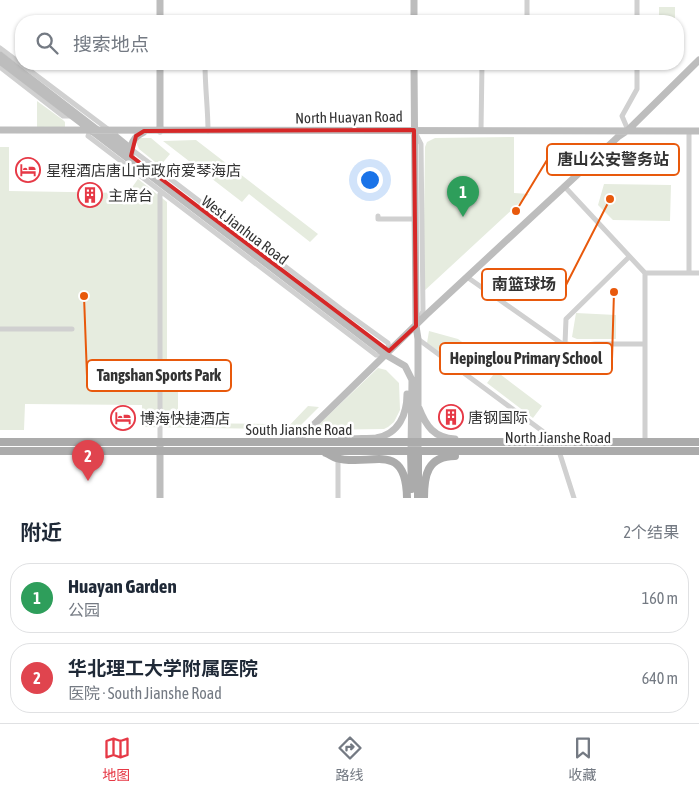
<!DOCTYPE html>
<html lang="zh">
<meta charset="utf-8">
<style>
body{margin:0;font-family:"Asap Condensed","Noto Sans SC",sans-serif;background:#f2f2f3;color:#1f2937}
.you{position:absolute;left:369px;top:179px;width:18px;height:18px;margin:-12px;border:4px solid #fff;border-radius:50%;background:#1a73e8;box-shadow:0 0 0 8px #1a73e833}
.badge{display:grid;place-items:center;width:32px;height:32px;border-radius:50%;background:#e63946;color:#fff;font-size:16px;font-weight:700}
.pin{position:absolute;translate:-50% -41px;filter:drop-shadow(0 1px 2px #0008)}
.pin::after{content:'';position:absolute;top:26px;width:18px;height:15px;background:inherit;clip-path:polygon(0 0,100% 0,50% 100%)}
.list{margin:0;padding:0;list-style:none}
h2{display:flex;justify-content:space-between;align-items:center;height:65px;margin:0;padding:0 20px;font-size:21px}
h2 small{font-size:16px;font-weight:400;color:#747a83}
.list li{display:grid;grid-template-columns:32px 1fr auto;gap:15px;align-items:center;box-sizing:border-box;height:70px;margin:0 10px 10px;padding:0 10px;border:1px solid #e0e1e3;border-radius:20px}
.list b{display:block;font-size:19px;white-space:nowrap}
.list p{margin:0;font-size:16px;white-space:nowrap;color:#747a83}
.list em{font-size:16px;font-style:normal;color:#747a83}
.icon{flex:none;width:28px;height:28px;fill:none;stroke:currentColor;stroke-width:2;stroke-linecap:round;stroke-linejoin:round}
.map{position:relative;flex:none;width:699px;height:498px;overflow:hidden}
.search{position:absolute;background:#fff;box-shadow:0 1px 4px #0004;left:15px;right:15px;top:15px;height:55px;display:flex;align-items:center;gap:12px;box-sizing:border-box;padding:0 18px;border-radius:20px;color:#747a83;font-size:19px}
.sheet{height:225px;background:#fff}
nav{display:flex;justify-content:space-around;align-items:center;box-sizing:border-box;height:70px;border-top:1px solid #e0e1e3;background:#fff;font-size:14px;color:#747a83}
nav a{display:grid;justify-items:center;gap:2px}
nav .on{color:#e63946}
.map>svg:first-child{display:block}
</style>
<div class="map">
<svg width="699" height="498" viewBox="0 0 699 498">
<rect width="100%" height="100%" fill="#fff"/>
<path fill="#e6ecdf" d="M659,7h16v14h-16z
M37,101l26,19 2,2v5h-28z
M514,137v56l15,1 -106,98 2,-145 2,-5 8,-4z
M139,138h12l19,16 -10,12 -21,-17 -3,-7z
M196,140l122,94 -8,8 -61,-48 -7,8 -79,-61z
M0,147h9v44l119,2 10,-14 29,23v188l11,1v32l91,1v5l-127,-2v-22l-117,-1 -1,26h-24z
M604,184l67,1 -1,36 -57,-1 -15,-15z
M576,313l40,2v24h-39l-5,-2z
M429,331l29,8 36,26 -5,8 -30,-23 -9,10 -23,-17z
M378,368l8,2 13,13 1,27 -6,12 -6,5 -4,2 -68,1 -1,-2z
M496,371l46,35 -9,12 -46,-35z
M308,406l11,1 -22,22h-11z"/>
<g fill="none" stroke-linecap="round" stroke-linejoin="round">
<path stroke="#d0d0d0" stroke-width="5" d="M527,0v21
M637,0v21
M0,48l109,82
M205,64c0,23 3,45 3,67
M0,67l63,49h9
M90,130l-2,6 288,219h10
M481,130l1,-66
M628,130l-6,-14 15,-27v-25
M689,131v142
M415,132l6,12 2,167 -5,10
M131,149l210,160 47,34 1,8
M564,186l81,87h54
M378,216v3h37
M645,273v169
M467,277l94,66 17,3 17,-2h50
M0,329h72
M418,339l127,94 7,9
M565,344l1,-25 63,-62
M160,442v-248
M559,451l15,47
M338,498v-40"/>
<path stroke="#bdbdbd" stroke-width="7" d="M160,0v21
M414,0v21
M0,55l130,100
M0,61l386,294 19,11 7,14 -1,71
M160,64v67
M414,64l2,262 2,13v112
M0,130l699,1
M109,131l22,18
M131,156c-1,-12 2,-19 13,-24
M419,408c7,18 15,30 36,31
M341,440c12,-2 24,-1 35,-2 23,-4 31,-24 31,-44
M296,442l130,-127 193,-179 9,-6 71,-70
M160,446v52"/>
<path stroke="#ababab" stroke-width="8" d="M0,442h699
M0,451h699
M411,451l1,38
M418,451v47
M326,453c3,1 7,4 10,5 33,10 70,-20 71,40
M424,498c0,-22 3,-42 31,-42"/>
</g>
<path fill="none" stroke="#d62828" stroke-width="4" stroke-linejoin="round" d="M414,130l2,196 -27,25 -258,-195 5,-20 8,-5z"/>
<defs>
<symbol id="hotel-ring" viewBox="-11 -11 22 22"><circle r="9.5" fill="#fff" stroke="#e63946" stroke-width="1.5"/><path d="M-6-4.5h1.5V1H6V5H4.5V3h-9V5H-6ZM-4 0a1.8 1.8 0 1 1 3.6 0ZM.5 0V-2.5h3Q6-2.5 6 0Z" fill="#e63946"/></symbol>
<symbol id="building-ring" viewBox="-11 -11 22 22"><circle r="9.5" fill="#fff" stroke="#e63946" stroke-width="1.5"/><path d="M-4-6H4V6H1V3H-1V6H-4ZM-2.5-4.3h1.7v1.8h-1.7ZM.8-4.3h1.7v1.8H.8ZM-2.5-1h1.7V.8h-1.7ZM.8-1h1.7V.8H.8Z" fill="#e63946"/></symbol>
</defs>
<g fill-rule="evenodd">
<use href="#hotel-ring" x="14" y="156" width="28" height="28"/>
<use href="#building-ring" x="76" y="181" width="28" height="28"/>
<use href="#building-ring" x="437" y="403" width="28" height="28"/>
<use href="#hotel-ring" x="109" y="404" width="28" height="28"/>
</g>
<g text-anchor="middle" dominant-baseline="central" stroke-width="5" stroke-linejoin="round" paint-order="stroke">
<g font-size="15" fill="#333" stroke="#fff">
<text transform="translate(349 117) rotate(-1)">North Huayan Road</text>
<text transform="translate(245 230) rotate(37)">West Jianhua Road</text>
<text x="299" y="429">South Jianshe Road</text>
<text x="558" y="437">North Jianshe Road</text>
</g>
<g font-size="15" fill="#333" stroke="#fff" text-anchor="start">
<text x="46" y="170">星程酒店唐山市政府爱琴海店</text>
<text x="108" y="195">主席台</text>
<text x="468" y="417">唐钢国际</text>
<text x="140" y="418">博海快捷酒店</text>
</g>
</g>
<path fill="none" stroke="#e8590c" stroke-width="2" d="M516 211L547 160M610 199L566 285M614 292L612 359M84 296L87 376"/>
<g fill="#e8590c" stroke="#fff" stroke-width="2">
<circle cx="516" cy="211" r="5"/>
<circle cx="610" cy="199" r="5"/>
<circle cx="614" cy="292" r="5"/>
<circle cx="84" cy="296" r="5"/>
</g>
<g fill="#fff" stroke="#e8590c" stroke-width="2">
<rect x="547" y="144" width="132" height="31" rx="5"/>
<rect x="482" y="269" width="84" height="31" rx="5"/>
<rect x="440" y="343" width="172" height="31" rx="5"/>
<rect x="87" y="360" width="144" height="31" rx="5"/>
</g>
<g font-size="16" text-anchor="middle" font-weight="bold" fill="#333">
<text x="613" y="165">唐山公安警务站</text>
<text x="524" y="290">南篮球场</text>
<text x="526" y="364">Hepinglou Primary School</text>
<text x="159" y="381">Tangshan Sports Park</text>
</g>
</svg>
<div class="you"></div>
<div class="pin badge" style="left:463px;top:217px;background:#2e9e5b">1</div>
<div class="pin badge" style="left:88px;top:481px;background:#e0444e">2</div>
<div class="search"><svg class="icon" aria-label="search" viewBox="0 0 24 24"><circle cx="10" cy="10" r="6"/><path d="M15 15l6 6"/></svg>搜索地点</div>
</div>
<section class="sheet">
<h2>附近<small>2个结果</small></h2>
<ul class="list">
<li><span class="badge" style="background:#2e9e5b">1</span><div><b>Huayan Garden</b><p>公园</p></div><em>160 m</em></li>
<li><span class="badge" style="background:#e0444e">2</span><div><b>华北理工大学附属医院</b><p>医院 · South Jianshe Road</p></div><em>640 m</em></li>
</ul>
</section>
<nav>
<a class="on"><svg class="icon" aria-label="map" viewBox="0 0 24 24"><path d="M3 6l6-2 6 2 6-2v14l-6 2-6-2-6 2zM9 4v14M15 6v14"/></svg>地图</a>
<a><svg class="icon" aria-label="directions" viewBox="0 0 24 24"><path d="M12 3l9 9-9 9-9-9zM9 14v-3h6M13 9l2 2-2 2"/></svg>路线</a>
<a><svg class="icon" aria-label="saved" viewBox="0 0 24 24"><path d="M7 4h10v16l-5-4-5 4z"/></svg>收藏</a>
</nav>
